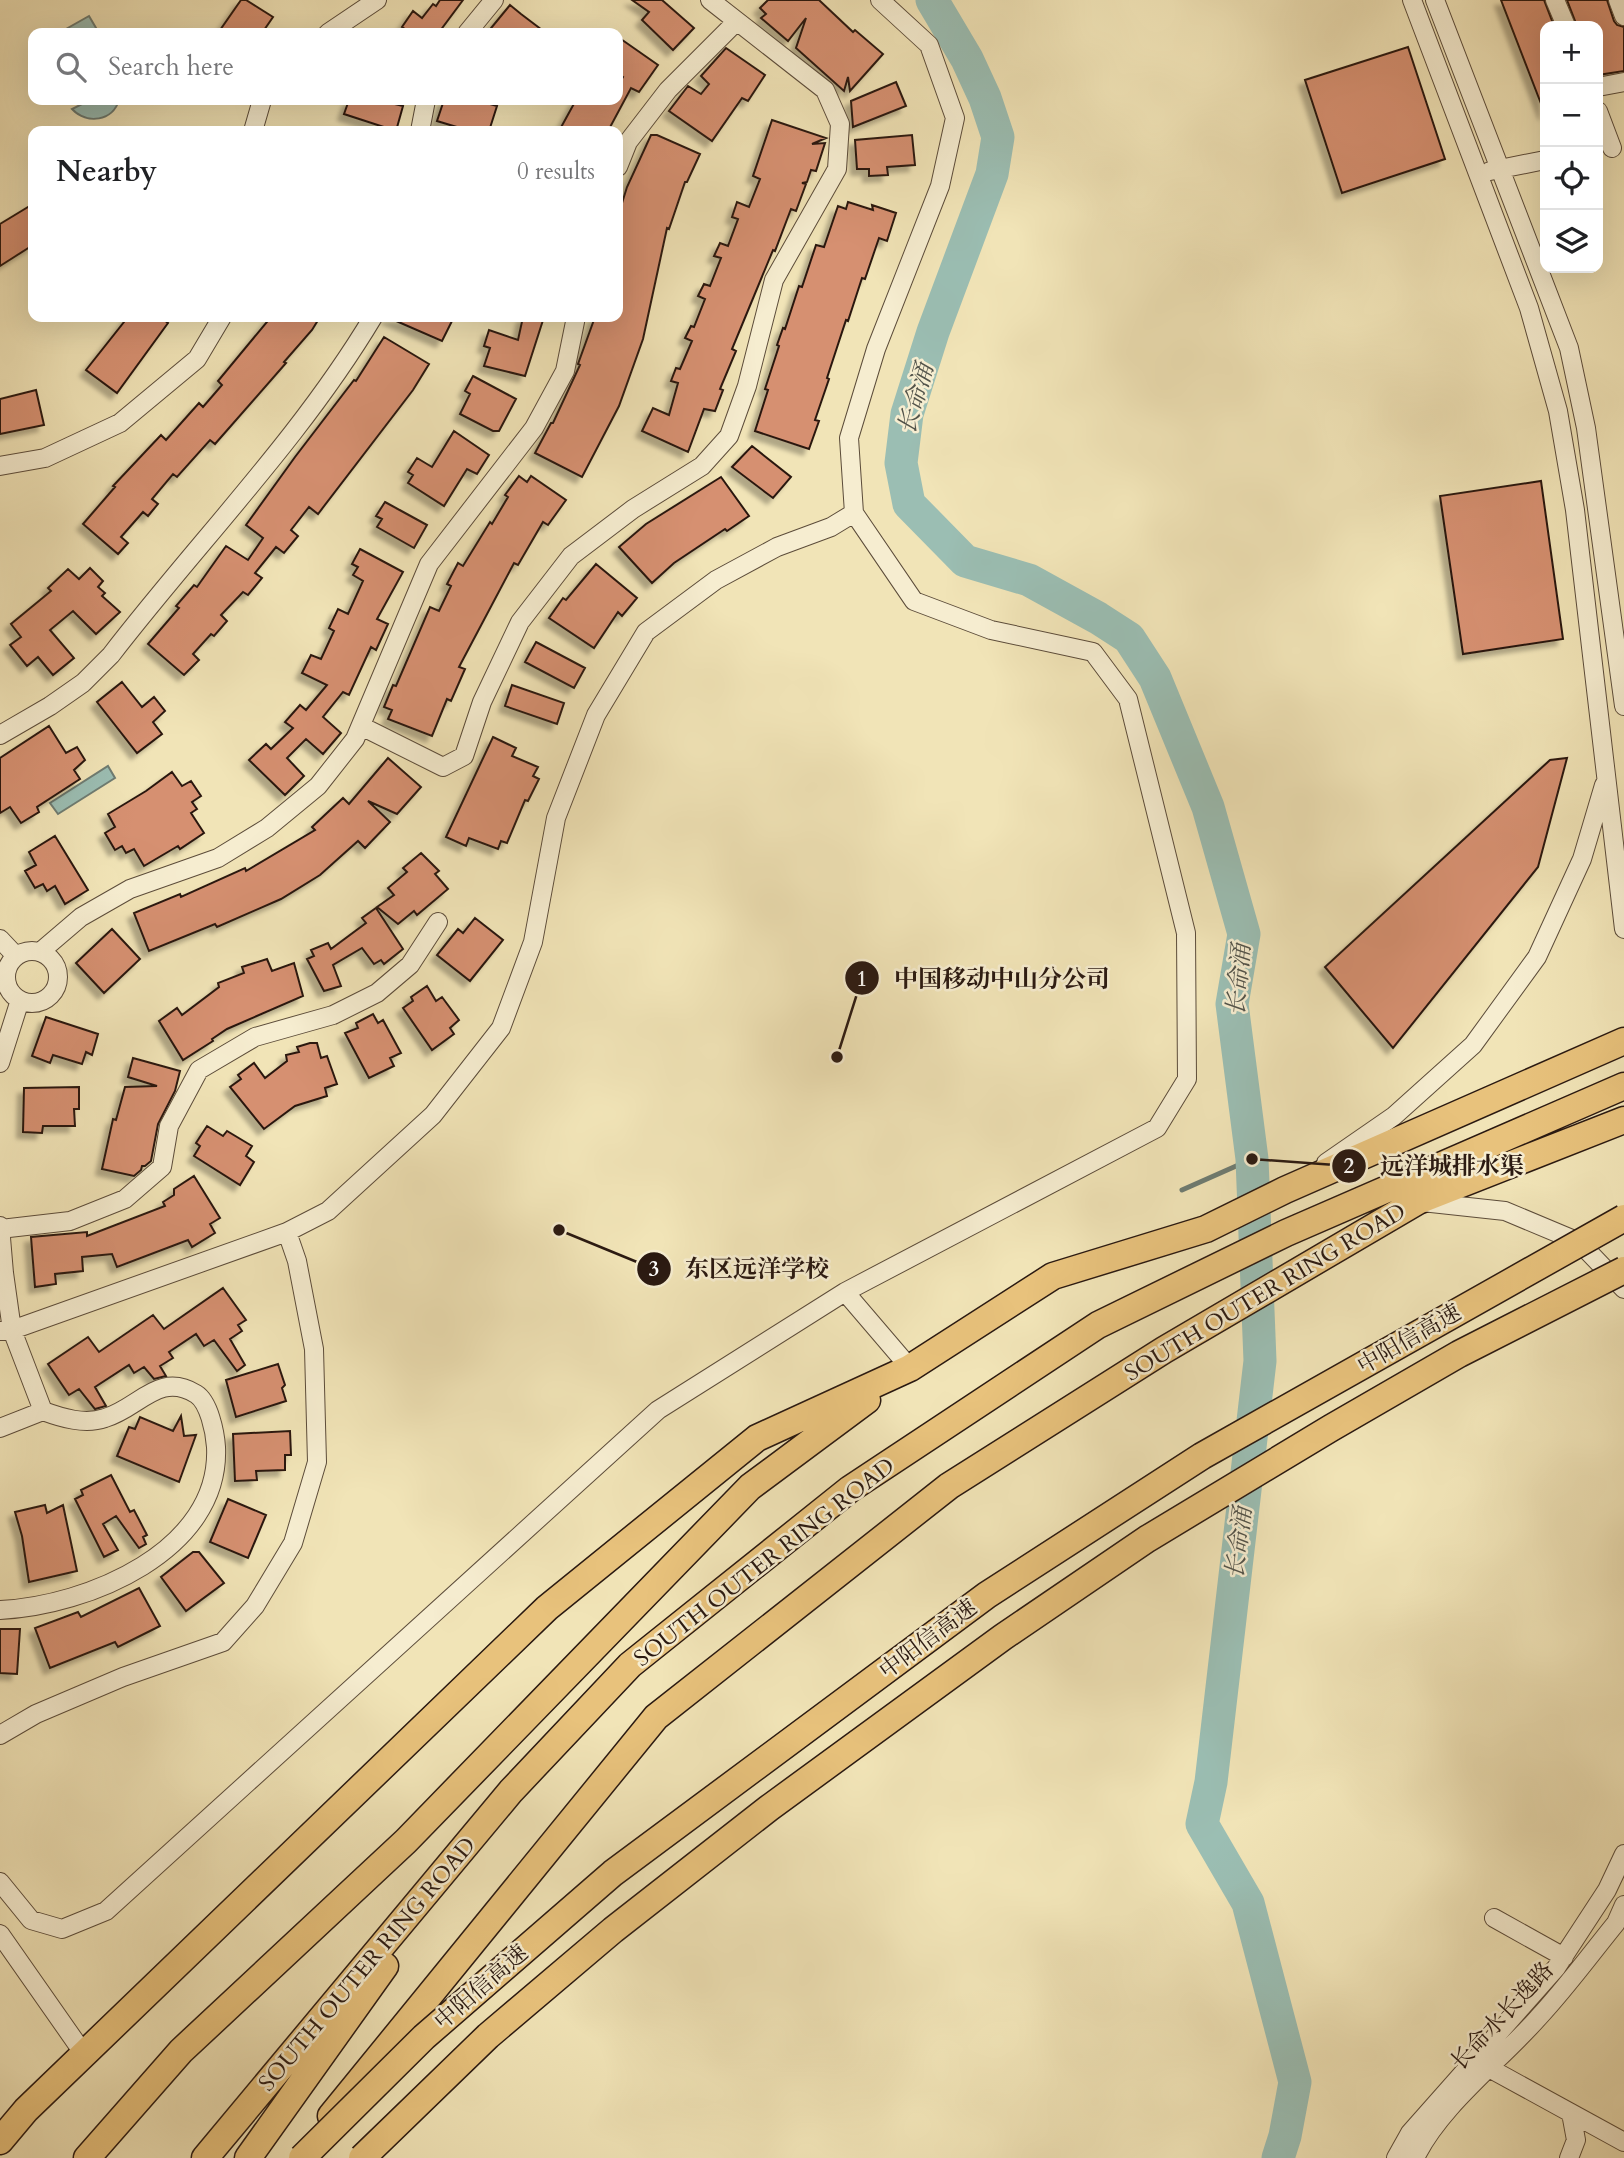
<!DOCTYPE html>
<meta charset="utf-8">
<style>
body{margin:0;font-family:Cardo,"Noto Serif SC",serif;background:#f6f6f6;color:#202124}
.controls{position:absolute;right:21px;top:21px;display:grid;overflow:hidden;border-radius:14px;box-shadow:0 7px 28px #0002}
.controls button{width:63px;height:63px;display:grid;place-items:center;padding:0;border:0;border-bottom:2px solid #e0e0e0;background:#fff;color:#202124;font:35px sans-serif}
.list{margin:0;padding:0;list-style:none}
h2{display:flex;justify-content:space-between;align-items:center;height:91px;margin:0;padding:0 28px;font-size:30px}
h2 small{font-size:23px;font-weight:400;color:#757577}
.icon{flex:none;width:38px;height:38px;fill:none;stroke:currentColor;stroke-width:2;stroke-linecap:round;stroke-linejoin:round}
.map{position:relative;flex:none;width:1624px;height:2158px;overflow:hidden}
.search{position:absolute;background:#fff;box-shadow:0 7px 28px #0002;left:28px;top:28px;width:595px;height:77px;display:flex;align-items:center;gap:18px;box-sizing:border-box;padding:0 24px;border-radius:14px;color:#757577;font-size:26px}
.panel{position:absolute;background:#fff;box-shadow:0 7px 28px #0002;left:28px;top:126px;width:595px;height:196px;border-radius:14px}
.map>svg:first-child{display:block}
</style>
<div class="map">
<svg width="1624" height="2158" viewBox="0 0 1624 2158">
<defs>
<filter id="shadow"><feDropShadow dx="-6" dy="6" stdDeviation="2" flood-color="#0004"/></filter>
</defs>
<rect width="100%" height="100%" fill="#f1e4b7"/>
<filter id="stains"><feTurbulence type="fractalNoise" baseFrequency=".00286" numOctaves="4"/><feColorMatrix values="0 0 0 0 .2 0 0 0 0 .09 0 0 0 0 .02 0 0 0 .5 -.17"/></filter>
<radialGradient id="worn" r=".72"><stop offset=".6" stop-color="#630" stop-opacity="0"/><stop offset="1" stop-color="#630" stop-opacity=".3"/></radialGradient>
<path fill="#9bbeb3" stroke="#6e7c72" stroke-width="2" d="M89,16l10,17h-40z
M90,100h29c-6,21 -32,25 -47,9z
M108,766l7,12 -57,36 -8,-11z"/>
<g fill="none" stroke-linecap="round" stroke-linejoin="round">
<path stroke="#6e7c72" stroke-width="5" d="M1182,1190l70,-31"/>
<path stroke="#9bbeb3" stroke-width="33" d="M932,0l35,59 18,39 13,39 -6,37 -59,158 -26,82 -6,49 8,41 56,57 64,19 69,38 31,20 26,40 53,129 36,127 -12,70 20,155 8,202 -49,421 -9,42 46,79 47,179 -10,54 -7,22"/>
</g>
<path fill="#d69071" stroke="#2a1911" stroke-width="2" filter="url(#shadow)" d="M241,0h5l27,17 -11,16h-44z
M440,0h23l-23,31 3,2h-32l-9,-6 11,-16 9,7 11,-14 3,2z
M632,0h30l32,28 -21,22 -31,-30 7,-8z
M768,0h51l34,32 2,-2 28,24 -33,37 -2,-14 -4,14 -48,-43 10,-30 -18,23 -27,-23 5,-4 -6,-6z
M1501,0h43l10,26h-9v88z
M1567,0h40l7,21 3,4 7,2v44l-26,4v-49h-21z
M510,5l11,9 25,19h-59z
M618,37l40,28 -19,27 -8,-4 -23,43h-49l17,-31h42v-15l5,-8 -5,-4z
M1408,47l37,112 -103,34 -37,-113z
M726,48l39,27 -17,26 -6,-3 -30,43 -43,-30 19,-25 13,8 8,-10 -8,-8z
M896,82l10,24 -53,21 -2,-26z
M349,100h29l25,6 -7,25 -52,-17z
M444,100h32l21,6 -8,25h-19l-33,-10z
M772,120l54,18 -14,6 13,-1 -9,28 -5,-1 -4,12 -5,1 4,1 -10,27 -5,-2 -16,42 -2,-1 -24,58 -17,41 4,2 -16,38 3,1 -8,21 -11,-2 -16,43 -46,-21 11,-23 16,7 9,-32 -7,-2 5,-13 4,1 12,-28 -7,-3 6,-12 3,1 11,-28 -7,-3 6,-12 6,2 11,-28 -7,-2 6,-13 8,3 10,-27 -6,-2 5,-15 12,5 11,-28 -7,-3z
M651,135h6l43,19 -13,28h-2l-16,47 -2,-1 -24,111 -24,67 -37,71 -47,-24 16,-30h2l27,-58 -2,-1 17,-47h23v-101l9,-29z
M912,135l3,30 -28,2 1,8 -19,1v-7h-12l-2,-29z
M848,202l25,8 -1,-5 24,8 -9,28 -8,-3 -14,41 -3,-1 -14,43 -2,-1 -19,58 2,1 -14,41 4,1 -10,28 -54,-18 13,-41 -3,-1 14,-43 -2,-1 6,-17 2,1 14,-43 3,1 14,-42 8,2 14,-41 8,3z
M33,204v41l-33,21v-42z
M128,317h32l8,6 -51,70 -31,-23z
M271,317h49l-8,13 -28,32 2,1 -71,81 -5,-4 -33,37 -4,-3 -21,25 6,5 -10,12 -5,-4 -22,25 7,6 -10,11 -35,-30 32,-37 -2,-1 48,-51 5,5 33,-37 4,4 19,-22 -4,-4z
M387,317h67l-12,24z
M523,317h21l-19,59 -41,-10 6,-18 -6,-2 5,-16 29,10z
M384,337l45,27 -16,26 -95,124 -9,-7 -18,23 7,6 -14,17 -8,-6 -21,26 7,5 -14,17 -5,-3 -22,23 6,6 -13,15 -3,-2 -18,20 6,6 -15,15 -36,-31 31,-36 -3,-2 18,-21 3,2 29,-41 22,14 15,-22 -17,-13 49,-68 59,-77 2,1z
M473,376l43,23 -17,32h-6l-33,-17 10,-20 -5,-3z
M36,390l8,35 -44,9v-35z
M454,431l35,24 -12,19 -10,-5 -23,37 -36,-23 5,-8 -5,-3 9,-14 15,9z
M752,446l39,31 -18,21 -41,-31z
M519,476l8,6 4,-6 35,24 -18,25 -5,-3 -25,43 -4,-2 -55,104 6,2 -14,32 -4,-2 -15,37 -44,-17 4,-9 -8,-3 9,-22 3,1 34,-79 9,4 12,-25 -4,-2 11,-21 5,3 27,-44 2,2 16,-27 -3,-2z
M721,477l28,39 -22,15 -2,-2 -51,34 -22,20 -33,-36 27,-23z
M1541,481l22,158 -100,15 -23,-158z
M385,502l42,23 -13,23 -37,-21 5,-8 -6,-3z
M360,549l43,23 -26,47 11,5 -12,26 -5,-3 -22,48 -6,-3 -20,25 18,16 -18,21 -17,-15 -19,19 17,18 -19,19 -36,-35 17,-16 5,5 22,-21 -8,-6 15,-17 6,5 21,-25 -25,-12 9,-18 10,4 13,-28 -5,-3 9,-19 10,5 15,-33 -10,-6 5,-8 -6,-3z
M596,564l41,34 -15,18 -4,-4 -24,36 -45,-30 14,-20 3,2z
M90,568l13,13 -5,6 7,6 -3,3 18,16 -24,22 -23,-23 -23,19 24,28 -21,17 -15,-18 -11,9 -17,-21 11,-8 -10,-13 40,-33 -3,-3 20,-19 11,10z
M536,642l49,26 -11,20 -49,-26z
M122,682l20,25 12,-10 11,14 -12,11 9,12 -25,19 -40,-51z
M512,685l52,18 -7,21 -52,-18z
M49,726l17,27 11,-6 8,13 -11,10 6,9 -43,28 2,5 -18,11 -11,-16 -10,6v-55z
M493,737l23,11 -4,8 26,11 -5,9 6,3 -11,22 -3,-1 -18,43 -6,-2 -3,8 -29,-11 -3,8 -20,-9z
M388,758l33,29 -24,27 -29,-13 22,21 -25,26 -7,-7 -38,34 -39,24 -64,28 -2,-3 -66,27 -15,-38 46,-19 1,3 64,-29 1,3 69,-41 -3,-3 31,-29 6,6z
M1567,758l-29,109 -145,181 -68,-81 225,-207z
M172,772l10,14 9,-5 10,15 -9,6 5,7 -6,4 13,20 -24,16 -2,-3 -34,20 -10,-17 -8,4 -4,-7 -7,4 -10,-17 10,-6 -7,-13 38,-23z
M55,836l33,54 -23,14 -10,-18 -8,5 -4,-7 -8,4 -10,-17 11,-6 -7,-13z
M421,853l18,18 -4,3 13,15 -31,26 -3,-4 -16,13 -21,-17 17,-12 -6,-7 19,-16 -4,-4z
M376,908l27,41 -19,15 -3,-4 -7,4 -12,-16 -29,17 8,21 -17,5 -17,-32 7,-3 -3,-6 17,-7 3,6 35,-26 -4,-5z
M475,918l28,22 -33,41 -33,-26 21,-26 5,4z
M112,929l28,30 -36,34 -28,-30z
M267,959l5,12 22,-8 9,33 -76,33 -15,10 1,2 -30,19 -24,-39 18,-13 5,7 37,-28 -1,-4 26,-10 -2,-6z
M427,986l9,15 6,-4 17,23 -9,8 4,6 -22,16 -29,-42 10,-7 -2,-4z
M373,1014l5,9 5,-3 18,33 -11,5 4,8 -25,12 -24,-45 13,-5 -2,-5z
M46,1017l52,17 -6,21 -6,-3 -4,12 -29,-9 -3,8 -18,-7z
M310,1043h7l4,15 6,-2 10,28 -12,4 2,8 -32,10 -31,23 -34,-42 11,-8 -3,-4 16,-12 11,15 22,-17 -1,-6 13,-3 -2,-5z
M133,1058l47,13 -5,20 -17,33 -7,37 -6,5h-3l-1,4 -7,6 -32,-7 11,-50 3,1 9,-33 32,-1 -29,-9z
M79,1087v22h-5l1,17h-32l-1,7 -19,-1 1,-44z
M207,1126l16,10 4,-5 25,15 -6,10 8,6 -14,23 -46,-29 6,-10 -4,-3z
M194,1176l26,42 -10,6 5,9 -23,14 -4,-7 -71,27 -5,-13 -30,3 1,14 -28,3 1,10 -21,3 -4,-50 56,-5v4l78,-30 -2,-4 11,-7v-6z
M223,1288l23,32 -8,5 4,6 -12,8 15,26 -8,6 -23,-31 -10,6 -8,-12 -27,18 4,6 -13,8 6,10 -12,3 -10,-12 -10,6 -5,-8 -34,22 11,19 -11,3 -16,-20 -10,6 -21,-31 40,-27 11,15 54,-37 11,14z
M278,1364l7,21 -3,3 4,13 -50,16 -10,-37z
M181,1416l3,20 12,-1 -17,47 -62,-26 12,-29 6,2 5,-12 33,14z
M290,1431l1,24h-6v15l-29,1 1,9 -22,1 -2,-47z
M111,1475l19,37 4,-2 13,25 -4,2 3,7 -7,4 -23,-32 -13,8 15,26 -14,7 -29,-58 8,-4 -2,-5z
M228,1499l38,16 -18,43 -38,-16z
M45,1505l2,8 16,-8 14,66 -48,11 -7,-46 -7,-24z
M193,1552h6l25,31 -38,28 -25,-34z
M139,1588l21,38 -42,21 -3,-5 -65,26 -15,-40 43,-16 3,5z
M0,1629h20l-3,45 -17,-1z"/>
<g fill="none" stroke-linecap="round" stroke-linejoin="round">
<defs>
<path id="minor" d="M880,0l49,45 26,73 -15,68 -64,163 -27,89 5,75 60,88 77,29 102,22 35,47 58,234 1,146 -30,49 -312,164 65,76
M1412,0l117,308 29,103 17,99 49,419
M1435,0l134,348 17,80 38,278
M1555,0l11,26
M1618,0l6,16
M328,33l49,-33
M467,33l27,-33
M1598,87l26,-5
M1598,111l14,37
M253,131l9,-31
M420,131l6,-31
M618,167l10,-25 40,-52 69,-69
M1490,171l55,-11
M0,466l45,-8 75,-35 77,-64 25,-42
M361,726l82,41 21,-11 18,-54 38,-80 51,-66 62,-47 69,-43 27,-30 18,-50 27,-106 63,-111 3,-45 -15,-34 -115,-90
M0,735l50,-29 33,-23 28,-28c87,-113 189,-216 262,-338
M0,939l16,17
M6 977a26 26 0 1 1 52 0a26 26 0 1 1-52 0Z
M40,952l41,-35 49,-28 88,-31 49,-30 51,-42 37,-47 74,-175 105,-136 31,-57 11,-54
M0,1063l20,-63
M1326,1163l68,-47 79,-71 64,-88 45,-98 22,-74
M1422,1202l83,9 74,31 45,47
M0,1226l4,47 8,57 31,81
M0,1229l70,-8 55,-22 37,-32 7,-41 30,-56 56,-33 78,-22 44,-22 33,-28 28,-43
M0,1331l12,-1 275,-98
M0,1428l43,-17c19,7 42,14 62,7 34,-10 54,-47 91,-24 13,8 19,38 20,53 5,104 -129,159 -216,163
M0,1735l36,-21 87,-37 100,-35 32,-36 38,-63 24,-81 -3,-113 -17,-88 -10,-29 41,-21 105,-96 68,-87 32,-86 23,-124 40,-103 50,-83 70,-52 61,-33 54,-20 23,-14
M0,1882l31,38 31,9 44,-18 552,-501 187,-118
M1494,1918l70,39
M0,1934l84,120
M1489,2068l135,74
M1396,2158l14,-25 146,-165 51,-78 17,-36
M1415,2158c25,-52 85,-97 123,-140 28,-30 52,-63 78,-95l8,-18
M1569,2158l7,-18 -5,-27"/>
<path id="highway" d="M331,2116l325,-399 293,-231 215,-136 254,-149 206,-81
M0,2141l26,-31 521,-502 210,-170 153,-70 143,-92 153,-47 79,-39 339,-149
M87,2158l94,-107 225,-210 344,-354 117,-87
M205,2158l306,-367 119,-126 220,-176 248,-164 188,-92 338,-147
M248,2158l137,-192"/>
</defs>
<use href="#minor" stroke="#5c4c3a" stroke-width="20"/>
<use href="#highway" stroke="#2a1911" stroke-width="29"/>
<use href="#minor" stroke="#f6edd0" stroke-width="18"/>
<use href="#highway" stroke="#e8c27c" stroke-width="26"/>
<defs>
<path id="highway-bridge" d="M302,2158l122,-121 189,-164 374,-278 215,-139 422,-238
M362,2158l126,-122 125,-106 156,-122 234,-171 144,-98 184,-111 128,-74 165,-84"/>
</defs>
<use href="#highway-bridge" stroke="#2a1911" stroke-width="29" stroke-linecap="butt"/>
<use href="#highway-bridge" stroke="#e8c27c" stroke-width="26"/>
</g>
<g text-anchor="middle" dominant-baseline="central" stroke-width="5" stroke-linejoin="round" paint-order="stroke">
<g font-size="23" fill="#2a1911" stroke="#f6edd0">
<text transform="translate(1265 1292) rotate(-31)">SOUTH OUTER RING ROAD</text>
<text transform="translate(1409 1339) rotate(-30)">中阳信高速</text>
<text transform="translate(764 1562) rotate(-38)">SOUTH OUTER RING ROAD</text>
<text transform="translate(928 1639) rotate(-37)">中阳信高速</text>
<text transform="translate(367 1964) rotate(-50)">SOUTH OUTER RING ROAD</text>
<text transform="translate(481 1987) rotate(-41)">中阳信高速</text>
<text transform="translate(1502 2016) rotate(-47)">长命水长逸路</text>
</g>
<g font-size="24" font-style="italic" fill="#52534a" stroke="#f6edd0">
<text transform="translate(916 399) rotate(-74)">长命涌</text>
<text transform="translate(1239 980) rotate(-85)">长命涌</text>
<text transform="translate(1239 1543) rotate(-83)">长命涌</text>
</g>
</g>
<path fill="none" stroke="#2a1911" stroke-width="2.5" d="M837 1057L862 978M1252 1159L1349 1166M559 1230L654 1269"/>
<g fill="#2a1911" stroke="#f6edd0" stroke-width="2.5">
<circle cx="837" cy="1057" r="7"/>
<circle cx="1252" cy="1159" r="7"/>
<circle cx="559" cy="1230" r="7"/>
<circle cx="862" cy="978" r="18"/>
<circle cx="1349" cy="1166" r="18"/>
<circle cx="654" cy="1269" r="18"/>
</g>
<g font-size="21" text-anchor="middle" font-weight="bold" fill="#fff">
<text x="862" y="986">1</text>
<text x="1349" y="1173">2</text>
<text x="654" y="1276">3</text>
</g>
<g font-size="24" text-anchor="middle" font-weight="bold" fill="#2a1911" stroke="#f6edd0" stroke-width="5" stroke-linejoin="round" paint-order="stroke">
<text x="1002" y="987">中国移动中山分公司</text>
<text x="1452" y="1174">远洋城排水渠</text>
<text x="757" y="1277">东区远洋学校</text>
</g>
<rect width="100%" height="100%" filter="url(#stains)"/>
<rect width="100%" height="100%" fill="url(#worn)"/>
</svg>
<div class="controls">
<button>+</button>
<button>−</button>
<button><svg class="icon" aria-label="locate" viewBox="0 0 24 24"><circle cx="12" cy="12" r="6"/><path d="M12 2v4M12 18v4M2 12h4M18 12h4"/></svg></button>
<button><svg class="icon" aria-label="layers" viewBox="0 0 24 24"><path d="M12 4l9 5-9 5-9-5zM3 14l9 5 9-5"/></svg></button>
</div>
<div class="search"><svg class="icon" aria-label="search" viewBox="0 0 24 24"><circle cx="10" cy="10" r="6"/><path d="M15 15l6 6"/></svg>Search here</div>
<section class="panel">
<h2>Nearby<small>0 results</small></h2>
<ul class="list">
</ul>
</section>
</div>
